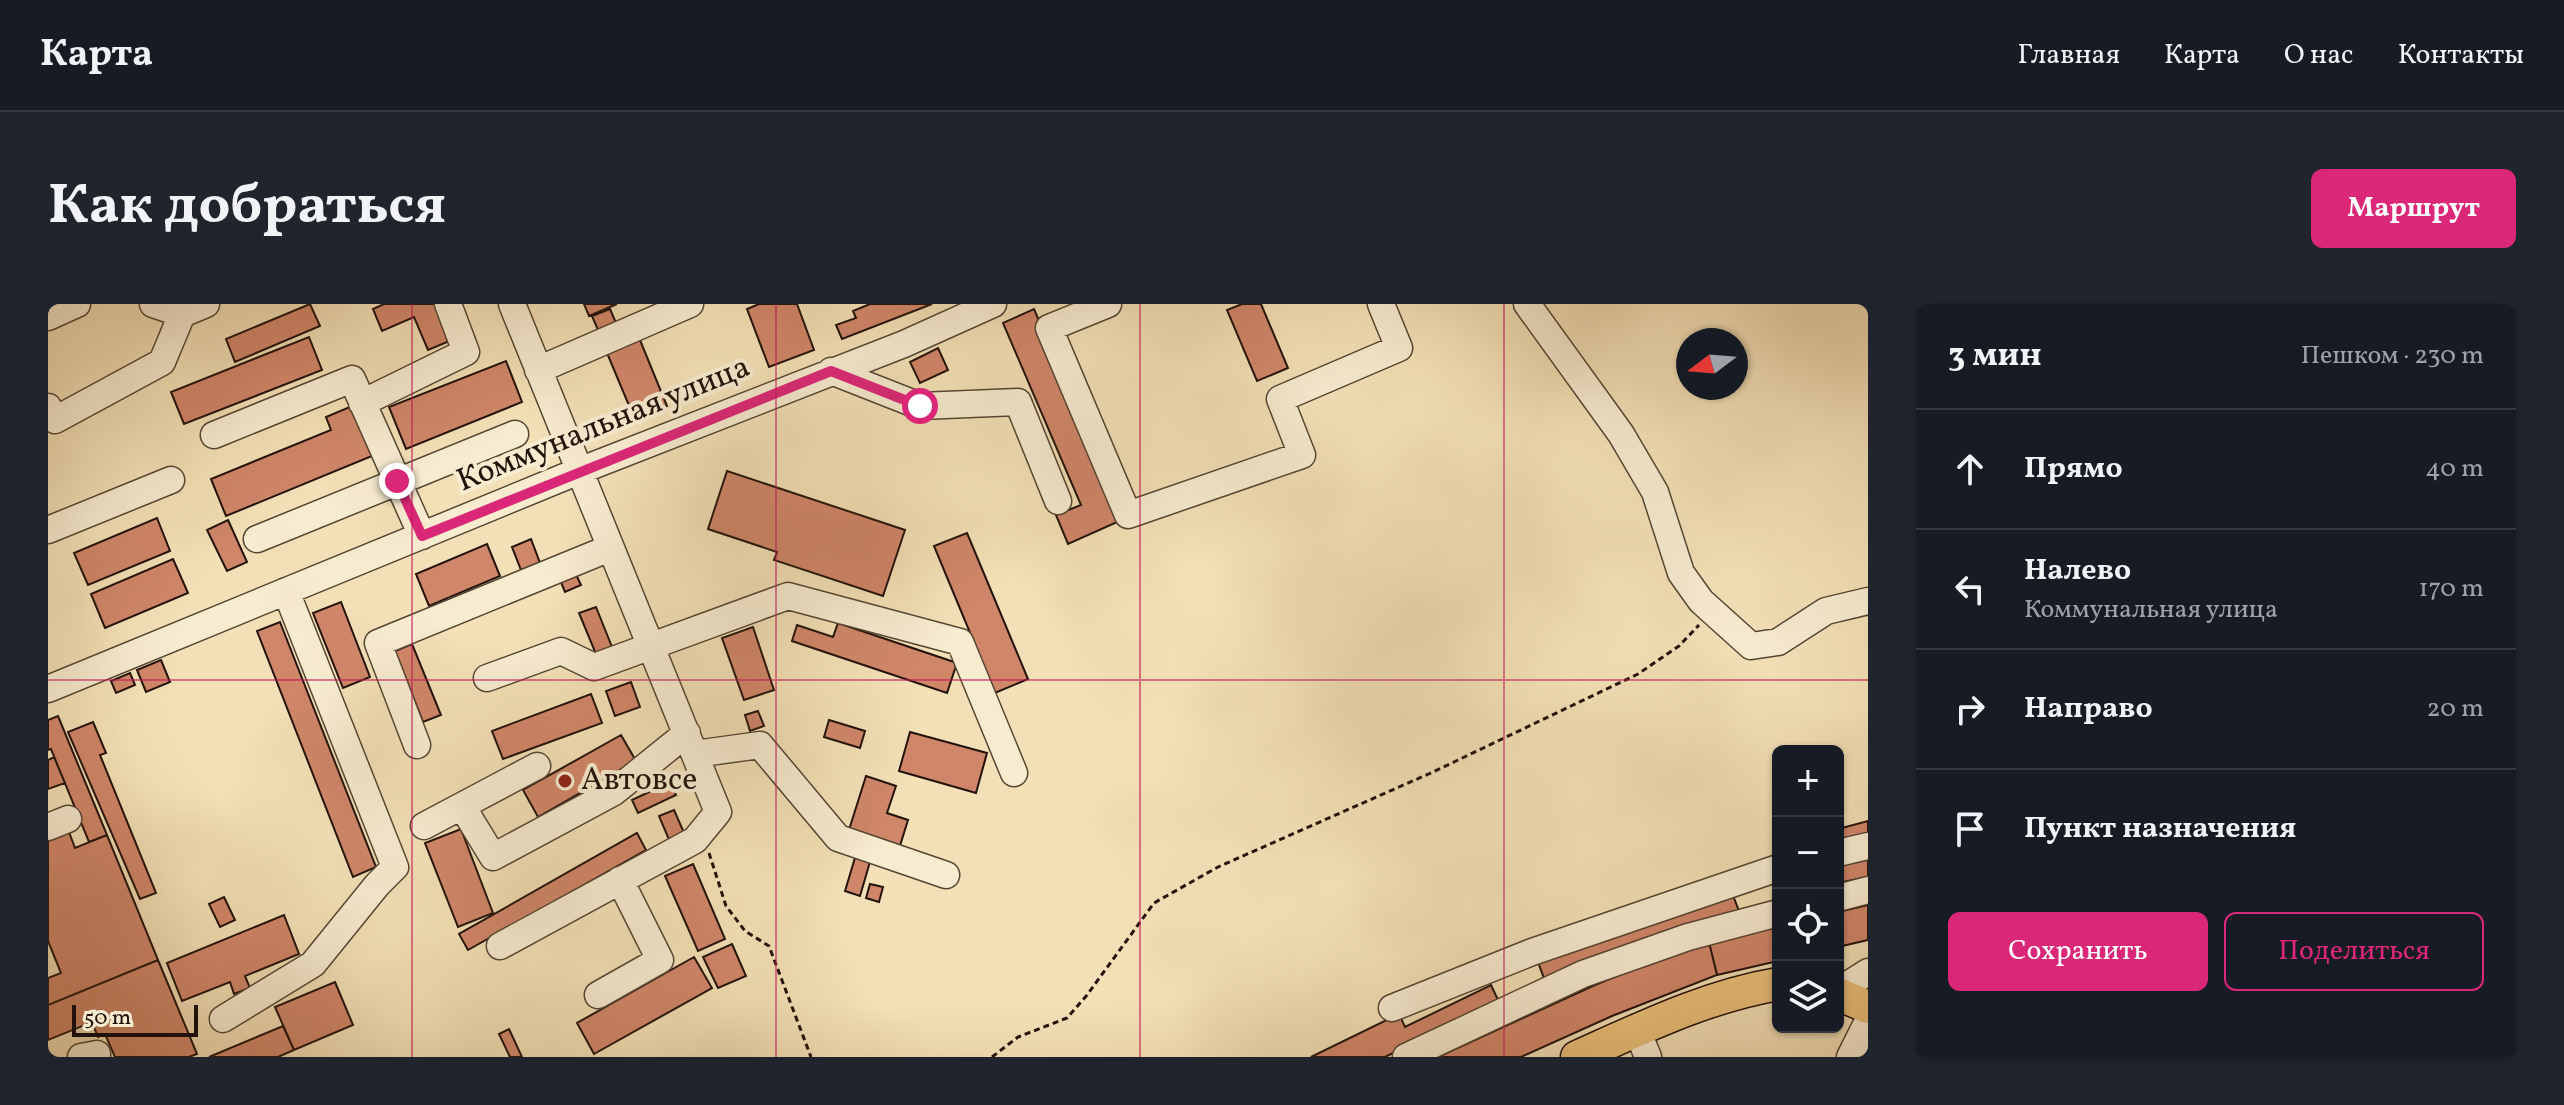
<!DOCTYPE html>
<html lang="ru">
<meta charset="utf-8">
<style>
body{margin:0;font-family:Vollkorn,serif;background:#20242c;color:#f1f3f6}
.controls{position:absolute;right:24px;bottom:24px;display:grid;overflow:hidden;border-radius:12px;box-shadow:0 2px 6px #0004}
.controls button{width:72px;height:72px;display:grid;place-items:center;padding:0;border:0;border-bottom:2px solid #363941;background:#171b24;color:#f1f3f6;font:40px sans-serif}
.compass{position:absolute;left:1628px;top:24px;width:72px;height:72px;border-radius:50%;background:#171b24;box-shadow:0 2px 6px #0004;rotate:254deg}
.scale{position:absolute;left:24px;bottom:20px;width:126px;box-sizing:border-box;padding-left:8px;border:4px solid #22120a;border-top:0;font-size:22px;line-height:28px;white-space:nowrap;color:#22120a;-webkit-text-stroke:6px #f7ebd0;paint-order:stroke}
.stop{position:absolute;width:24px;height:24px;margin:-18px;border:6px solid #db2777;border-radius:50%;background:#fff}
.stop.end{background:#db2777;border-color:#fff;box-shadow:0 2px 8px #0008}
.list{margin:0;padding:0;list-style:none}
h2{display:flex;justify-content:space-between;align-items:center;height:104px;margin:0;padding:0 32px;font-size:34px}
h2 small{font-size:26px;font-weight:400;color:#9ea1a6}
.list li{display:grid;grid-template-columns:52px 1fr auto;gap:24px;align-items:center;box-sizing:border-box;height:120px;padding:0 32px;border-top:2px solid #363941}
.list b{display:block;font-size:30px;white-space:nowrap}
.list p{margin:0;font-size:26px;white-space:nowrap;color:#9ea1a6}
.list em{font-size:26px;font-style:normal;color:#9ea1a6}
.actions{display:flex;gap:16px;padding:24px 32px}
.actions a{flex:1;padding:18px 0;border:2px solid #db2777;border-radius:12px;text-align:center;font-size:28px;color:#db2777}
.actions .main{background:#db2777;color:#fff}
.icon{flex:none;width:44px;height:44px;fill:none;stroke:currentColor;stroke-width:2;stroke-linecap:round;stroke-linejoin:round}
.map{position:relative;flex:none;width:1820px;height:753px;overflow:hidden;border-radius:12px}
header{display:flex;align-items:center;gap:48px;box-sizing:border-box;height:112px;padding:0 40px;background:#171b24;border-bottom:2px solid #363941}
header strong{font-size:38px}
nav{display:flex;gap:44px;margin-inline-start:auto;font-size:28px}
.intro{display:flex;align-items:center;justify-content:space-between;box-sizing:border-box;height:192px;padding:0 48px}
h1{margin:0;font-size:56px}
.button{padding:20px 36px;border-radius:12px;background:#db2777;color:#fff;font-size:28px;font-weight:700}
main{display:flex;gap:48px;padding:0 48px}
aside{flex:1;background:#171b24;border-radius:12px;box-shadow:0 2px 6px #0004}
.map>svg:first-child{display:block}
</style>
<header>
<strong>Карта</strong>
<nav><a>Главная</a><a>Карта</a><a>О нас</a><a>Контакты</a></nav>
</header>
<div class="intro"><h1>Как добраться</h1><a class="button">Маршрут</a></div>
<main>
<div class="map">
<svg width="1820" height="753" viewBox="0 0 1820 753">
<rect width="100%" height="100%" fill="#f3e0b6"/>
<filter id="stains"><feTurbulence type="fractalNoise" baseFrequency=".0025" numOctaves="4"/><feColorMatrix values="0 0 0 0 .2 0 0 0 0 .09 0 0 0 0 .02 0 0 0 .5 -.17"/></filter>
<radialGradient id="worn" r=".72"><stop offset=".6" stop-color="#630" stop-opacity="0"/><stop offset="1" stop-color="#630" stop-opacity=".3"/></radialGradient>
<path fill="#d08669" stroke="#22120a" stroke-width="2" d="M262,0l10,22 -85,36 -9,-23z
M336,0h53l15,36 -24,10 -14,-33 -32,14 -9,-22z
M536,0h33l-28,12z
M711,0h38l17,46 -45,17 -22,-58z
M822,0h62l-90,35 -6,-14 20,-7 -3,-7z
M1194,0h19l27,64 -31,13 -30,-71z
M562,5l6,14 -18,7 -6,-14z
M986,5l90,210 -56,25 -12,-29 25,-10 -78,-182z
M261,33l13,33 -138,54 -13,-32z
M592,36l27,66 -32,14 -28,-67z
M890,44l10,22 -28,13 -10,-21z
M458,57l16,41 -116,47 -17,-42z
M304,102l20,50 -146,60 -15,-37 120,-49 -5,-13z
M679,167l178,59 -22,66 -109,-36 3,-8 -69,-23z
M109,214l13,33 -82,34 -14,-32z
M180,216l19,42 -20,9 -20,-41z
M919,229l61,146 -33,14 -61,-147z
M483,235l9,24 -19,7 -9,-23z
M439,240l13,32 -71,30 -13,-32z
M125,255l15,34 -83,35 -14,-34z
M525,264l8,17 -16,7 -7,-17z
M293,298l29,75 -27,11 -30,-75z
M548,303l18,45 -16,7 -19,-46z
M232,318l96,245 -23,10 -96,-246z
M790,319l119,40 -10,30 -155,-52 5,-16 36,12z
M705,323l21,63 -30,10 -22,-62z
M364,340l29,71 -18,7 -28,-71z
M113,356l9,22 -24,10 -9,-22z
M82,369l5,12 -19,8 -5,-12z
M583,378l9,25 -25,9 -9,-25z
M543,390l11,29 -99,36 -11,-28z
M710,407l6,15 -14,5 -5,-16z
M10,412l49,119 -18,7 -38,-93 -3,1v-30z
M781,416l36,11 -5,17 -36,-11z
M45,418l13,31 -6,2 56,138 -16,6 -72,-167z
M862,428l77,21 -11,40 -77,-22z
M573,431l15,26 -98,56 -15,-27z
M6,453l11,26 -17,6v-29z
M818,472l30,10 -9,27 21,7 -9,29 -51,-16z
M622,478l6,13 -38,18 -6,-13z
M626,506l11,25 -15,7 -11,-26z
M1820,517v18l-30,8v-18z
M413,525l32,84 -35,14 -33,-84z
M21,528l6,16 32,-13 51,125 -110,45v-27l13,-5 -13,-32v-100z
M589,529l9,17 -178,100 -9,-16z
M809,547l15,4 -12,41 -15,-5z
M1820,552v21l-30,6v-20z
M645,560l32,75 -27,12 -33,-75z
M822,580l13,3 -4,15 -13,-4z
M1684,589l7,18 -194,70 -7,-19z
M176,593l11,23 -15,7 -11,-23z
M1820,601v35l-30,7v-35z
M236,611l15,39 -54,22 5,12 -16,6 -4,-12 -48,19 -15,-38z
M1730,622v35l-61,14 -8,-33z
M1661,638l8,33 -105,41 -91,41h-83l157,-72 60,-25z
M684,640l14,32 -28,12 -15,-31z
M646,653l18,31 -118,66 -17,-31z
M110,656l39,94 -8,3h-74l-10,-23 -7,3 -6,-15 -44,18v-35z
M287,678l18,43 -59,25 -19,-43z
M1443,681l8,17 -114,55h-74l88,-43 6,13z
M235,722l11,24 -16,7h-69z
M461,725l13,28h-12l-11,-23z"/>
<g fill="none" stroke-linecap="round" stroke-linejoin="round">
<defs>
<path id="minor" d="M105,0l29,10
M1060,0l-59,24 79,187 174,-60 -22,-56 119,-51 -18,-44
M1479,0l94,130 34,58 26,81 20,28 50,45 27,-4 48,-31 42,-10
M0,13l29,-13
M490,66l152,-66
M783,67l89,35 98,-4 40,99
M314,99l104,-51 -18,-48
M0,103l7,13 107,-58 20,-48 24,-10
M166,131l138,-56 70,157
M0,226l123,-50
M209,235l258,-105
M439,374l74,-27 33,16 194,-71 172,46 54,131
M0,385l531,-218 325,-127 89,-40
M369,441l-39,-102 232,-95
M647,450l65,-9 78,93 108,37
M414,502l31,51 121,-65 73,-59
M376,522l113,-60
M0,523l20,-8
M1790,549l30,-7
M1790,594l30,-8
M452,642l195,-106 23,-28 -206,-508
M1790,687l30,-19
M550,691l62,-35 -40,-80
M1344,704l140,-56 246,-84
M175,715l90,-55 64,-79 18,-18 -109,-276
M1589,726l11,27
M33,753l16,-3
M1358,753l177,-83 105,-37 90,-24
M1802,753l18,-36"/>
<path id="major" d="M1790,690l30,13
M1529,753c65,-29 130,-61 201,-73"/>
</defs>
<use href="#minor" stroke="#564635" stroke-width="29"/>
<use href="#major" stroke="#22120a" stroke-width="35"/>
<path stroke="#22120a" stroke-width="3" stroke-dasharray="6 4" stroke-linecap="butt" d="M661,549l17,53 19,25 24,15 42,111
M944,753l26,-20 49,-19 20,-23 67,-92 64,-36 215,-95 205,-98 41,-28 20,-21"/>
<use href="#minor" stroke="#f7ebd0" stroke-width="26"/>
<use href="#major" stroke="#eac07b" stroke-width="32"/>
</g>
<g fill="none" stroke-linecap="round" stroke-linejoin="round">
<path stroke="#db2777" stroke-width="10" d="M349,177l25,55 409,-165 89,35"/>
</g>
<path fill="none" stroke="#c2185b" stroke-width="2" stroke-opacity="0.55" d="M364,0v753M728,0v753M1092,0v753M1456,0v753M0,376h1820"/>
<circle fill="#8f2418" stroke="#f7ebd0" stroke-width="3" cx="517" cy="477" r="8"/>
<g text-anchor="middle" dominant-baseline="central" stroke-width="8" stroke-linejoin="round" paint-order="stroke">
<g font-size="32" fill="#22120a" stroke="#f7ebd0">
<text transform="translate(556 121) rotate(-22)">Коммунальная улица</text>
</g>
<g font-size="32" fill="#22120a" stroke="#f7ebd0" text-anchor="start">
<text x="533" y="477">Автовсе</text>
</g>
</g>
<rect width="100%" height="100%" filter="url(#stains)"/>
<rect width="100%" height="100%" fill="url(#worn)"/>
</svg>
<div class="controls">
<button>+</button>
<button>−</button>
<button><svg class="icon" aria-label="locate" viewBox="0 0 24 24"><circle cx="12" cy="12" r="6"/><path d="M12 2v4M12 18v4M2 12h4M18 12h4"/></svg></button>
<button><svg class="icon" aria-label="layers" viewBox="0 0 24 24"><path d="M12 4l9 5-9 5-9-5zM3 14l9 5 9-5"/></svg></button>
</div>
<svg class="compass" viewBox="-18 -18 36 36"><path d="M0-13l5 13h-10z" fill="#e53935"/><path d="M0 13l5-13h-10z" fill="#9ea1a6"/></svg>
<div class="scale">50 m</div>
<div class="stop" style="left:872px;top:102px"></div>
<div class="stop end" style="left:349px;top:177px"></div>
</div>
<aside>
<h2>3 мин<small>Пешком · 230 m</small></h2>
<ul class="list">
<li><svg class="icon" aria-label="ahead" viewBox="0 0 24 24"><path d="M12 20V5M6 11l6-6 6 6"/></svg><div><b>Прямо</b></div><em>40 m</em></li>
<li><svg class="icon" aria-label="left" viewBox="0 0 24 24"><path d="M17 20v-9H6M10 6l-5 5 5 5"/></svg><div><b>Налево</b><p>Коммунальная улица</p></div><em>170 m</em></li>
<li><svg class="icon" aria-label="right" viewBox="0 0 24 24"><path d="M7 20v-9h11M14 6l5 5-5 5"/></svg><div><b>Направо</b></div><em>20 m</em></li>
<li><svg class="icon" aria-label="arrive" viewBox="0 0 24 24"><path d="M6 21V4h12l-3 4 3 4H6"/></svg><div><b>Пункт назначения</b></div></li>
</ul>
<div class="actions"><a class="main">Сохранить</a><a>Поделиться</a></div>
</aside>
</main>
